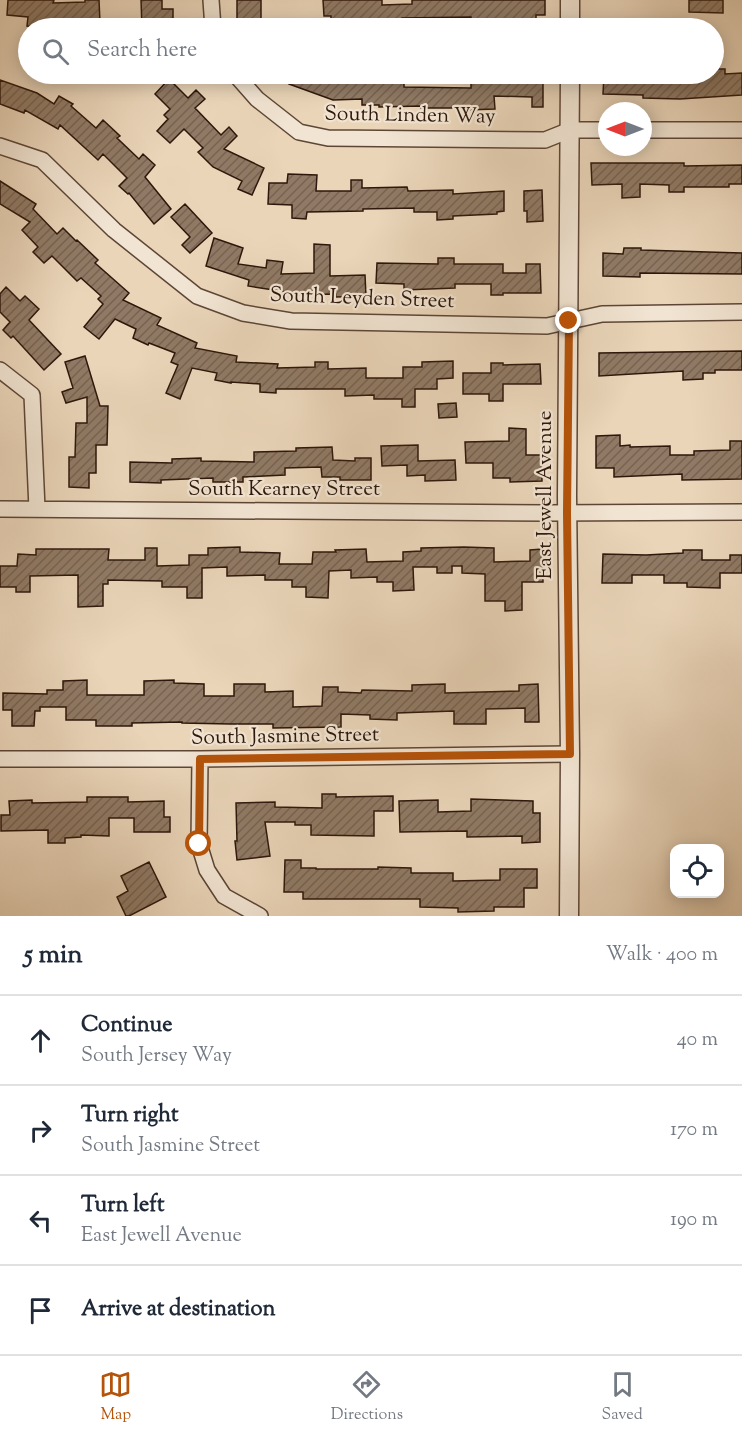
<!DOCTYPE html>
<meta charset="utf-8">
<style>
body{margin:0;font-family:"Sorts Mill Goudy",serif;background:#f6f6f7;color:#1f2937}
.controls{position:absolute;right:18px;bottom:18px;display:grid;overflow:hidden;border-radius:12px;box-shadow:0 3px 15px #0003}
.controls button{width:54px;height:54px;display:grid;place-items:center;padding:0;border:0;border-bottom:2px solid #e0e1e3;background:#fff;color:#1f2937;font:30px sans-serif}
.compass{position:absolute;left:598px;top:102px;width:54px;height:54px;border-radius:50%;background:#fff;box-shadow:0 3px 15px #0003;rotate:270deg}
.stop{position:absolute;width:18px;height:18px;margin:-14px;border:4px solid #b45309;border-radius:50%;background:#fff}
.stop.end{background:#b45309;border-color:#fff;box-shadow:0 2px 6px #0008}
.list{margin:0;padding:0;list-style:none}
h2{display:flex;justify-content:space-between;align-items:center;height:78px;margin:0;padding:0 24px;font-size:26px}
h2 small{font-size:20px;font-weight:400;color:#747a83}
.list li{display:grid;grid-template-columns:39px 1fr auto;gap:18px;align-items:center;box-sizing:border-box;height:90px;padding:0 24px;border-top:2px solid #e0e1e3}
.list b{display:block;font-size:22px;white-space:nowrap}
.list p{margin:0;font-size:20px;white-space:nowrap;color:#747a83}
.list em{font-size:20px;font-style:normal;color:#747a83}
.icon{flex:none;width:33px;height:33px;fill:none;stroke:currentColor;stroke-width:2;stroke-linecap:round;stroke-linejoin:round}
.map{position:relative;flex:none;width:742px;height:916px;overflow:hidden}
.search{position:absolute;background:#fff;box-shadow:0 3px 15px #0003;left:18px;right:18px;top:18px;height:66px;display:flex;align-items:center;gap:15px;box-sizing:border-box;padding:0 21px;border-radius:33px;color:#747a83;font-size:22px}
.sheet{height:438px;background:#fff}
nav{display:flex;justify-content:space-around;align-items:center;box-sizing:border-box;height:84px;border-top:2px solid #e0e1e3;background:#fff;font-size:16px;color:#747a83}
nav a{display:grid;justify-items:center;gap:3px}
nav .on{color:#b45309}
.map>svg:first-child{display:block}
</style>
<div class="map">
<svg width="742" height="916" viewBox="0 0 742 916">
<defs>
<pattern id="building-hatch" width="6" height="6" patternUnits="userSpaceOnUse" patternTransform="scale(1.5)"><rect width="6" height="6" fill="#907a65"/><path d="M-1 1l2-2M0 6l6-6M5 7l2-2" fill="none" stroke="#766351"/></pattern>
</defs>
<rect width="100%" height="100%" fill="#ead5b9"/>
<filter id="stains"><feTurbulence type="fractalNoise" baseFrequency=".00333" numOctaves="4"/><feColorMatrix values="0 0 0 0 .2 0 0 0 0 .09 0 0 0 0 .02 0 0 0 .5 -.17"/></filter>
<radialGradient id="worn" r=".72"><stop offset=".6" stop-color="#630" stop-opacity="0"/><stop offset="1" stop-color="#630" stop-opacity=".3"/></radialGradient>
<path fill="url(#building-hatch)" stroke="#2e170b" stroke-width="1.5" d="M8,0h46l-1,3 32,-1v-2h14l1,23 -55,1v4l-18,-2 1,-9 -21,-2z
M141,0h21v9h11v18l-31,1z
M237,0h24v23l-24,1z
M323,0h59v5l30,-1v-4h133v15h-9v6l-37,-1v2h-28v-5l-69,1v10h-38v-5l-33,1v-8h-7z
M689,0h34v13l-34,-1z
M714,69h11v5l17,-1v22l-62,4 -37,-1v-3l-40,-1 1,-20h31v2h28l1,-2h50z
M293,74h28l14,5 25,-1v-4h12l1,9 31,-1v5l67,1v-6l33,-1v-6h26v-1h13v33h-11v-10l-38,-1 1,13 -31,1v-2h-43v-2l-42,1v-2h-17v-6l-29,1 -44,-16z
M169,79l19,19 8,-8 9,9 -10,9 26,27 8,-8 8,9 -13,13 40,19 -12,27 -14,-6 4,-8 -29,-14 -15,-15 5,-4 -19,-19 -14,14 -13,-12 11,-12 -4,-4 6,-6 -15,-15z
M0,80l37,13 17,11 5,-8 14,8 -2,2 25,22 7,-8 17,16 -3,2 22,21 4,-5 12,11 -10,12 26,32 -17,15 -25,-31 -1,1 -9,-8 8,-8 -24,-24 -5,6 -38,-35 -2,4 -33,-19 -1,3 -24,-9z
M591,163h93v3l58,-1v19h-13v3h-45v5h-15v-7l-29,-1v13l-18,1v-14l-30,1z
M288,174l29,1 -1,16h35v-11h11v8l45,-1 1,4 45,-1v4l51,-3v20l-7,1v2l-44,2v3l-16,1v-8h-23v-4l-51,1v2l-56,1 -1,7 -14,-1v-13l-24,-1 1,-21h18z
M0,181l36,23 -3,5 24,25 6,-6 13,13 1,-1 21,20 -3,3 34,30 -6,7 38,18 -4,7 40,18 -2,5 42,8 -1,6 42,2 -1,4 38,-1v-5h13v7l38,-1v10h37v-11h19v-5l31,-1v17l-16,1v10h-22v18h-13v-8h-28v-4l-29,1v-7h-69v4l-16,-1v-8l-29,-2v1l-16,-3 2,-7 -25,-5 -12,31 -14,-6 12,-28 -7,-3 4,-9 -26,-10 -1,2 -15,-7 3,-9 -21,-10 -16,20 -15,-12 19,-23 -5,-5 3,-3 -20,-18 -4,3 -25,-25 -8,7 -11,-11 5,-5 -16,-17 8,-8 -30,-18z
M542,190l1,31 -16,1v-11h-3v-20z
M185,204l27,29 -22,20 -8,-8 8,-8 -19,-20z
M214,238l29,10 -5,16 28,4 1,-8 16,2 -2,12 33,-1v-29l16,1v31l35,-1 1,21 -30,1v-3l-43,1v-2l-45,-7 1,-6 -43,-14z
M624,248h17v2l101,3v21l-102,-1v4l-37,-1v-23l20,1z
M438,258h16v6h49v9h23v-9h14l1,29h-38v2h-12v-11h-36v4l-51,2v-6l-28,-1 1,-20 61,1z
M6,287l14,14 5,-5 14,13 -10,11 32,34 -17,16 -31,-34 -2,2 -8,-8 7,-8 -10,-10v-18z
M742,351v19h-27v3h-12v6l-20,1v-9l-84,5v-23z
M85,356l15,50h8l-1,39h-11v28h-7v15l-20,-1v-30h6l1,-34h11v-26l-21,6 -4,-11 11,-4 -8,-26z
M491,363h12v2l37,-1 1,20h-38v17h-14v-7h-26v-21h28z
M456,403l1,14 -18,1 -1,-14z
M509,428l17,1v26h15l1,26 -32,1v-4h-17v-15h-27l-1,-21 44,-1z
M620,435v11l10,-1v2l40,-1v9h24v-4l36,-1v-9h12v38l-60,1v-6l-68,3v-9h-18v-32z
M418,445v16l37,-1 1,20 -31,1v-6l-18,1v-11l-25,1 -1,-20z
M332,447l1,13 22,1v-3h16v22h-31v-3h-18l-1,-10 -36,1v7l-42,2v5h-30v-4l-52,2v3l-31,-1v-20l42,1v-4l29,-1v3l53,1v-10l42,-1v-3z
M240,547v5l40,1 -1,11h33l1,-12h23l-1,-2 31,-1 1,13 36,-1v-9l18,-1v-3l43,-1 30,1v14l36,-1v-11l12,-1 1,33h-21v28l-17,1v-10h-20v-27l-23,-1v-7h-10v7h-15v-6h-24l1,23 -21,1v-9h-16v-5l-26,1v-8l-22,1 -1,27 -22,-1v-10h-14v-7h-27v-5l-38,1v-9l-25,1v30h-15v-11h-25v-6l-54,-1v4h-5v22l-25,1v-32l-48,1v16h-14v-5h-16v-21h17l1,-12 18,1v-6h73l-1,11h37v-12h12v18l32,-1v-10h19v-7z
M683,550h19v10h28v-5h12v18h-22v15l-33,-1v-4h-23v-8h-32v8h-30l1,-29 43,1 37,-2z
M87,680v15h57v-14l30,-1v3l30,1v12h30v-12h31v8l28,-1v16l29,-1 1,-19h15v5l23,1 1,-3 50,1v-6l33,-1v9l74,-2v-6l19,-1 1,38h-14v-14l-39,1v15h-32v-13l-57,2v7l-27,-1v-4l-29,-1v13l-68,1v-4h-43l-48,-1v-1l-50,1v3h-36v-6h-30v-13h-26v4h-5l-1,15h-22v-16h-9v-17l44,1v-4h16v-9z
M322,794h14v3l57,-1v15h-19v25l-63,-1v-10h-16v-3h-30l5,34 -33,4 -2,-19h2l-1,-38 39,-1v5l47,1z
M87,797h41v5l36,-1v16h6v15h-36v-14h-25v18l-28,-1v2l-16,1v5h-17v-13l-47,1v-16h9l-1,-14 23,-1v3l55,-1z
M471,799l62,2v12h7v29l-18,1v-7l-55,1v-6l-67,1 -1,-31 39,-1v12l33,-1z
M285,860h16v8h15v1h62v-2l33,1v5h42v8l47,-1v-11h37v19h-13v19h-30v4l-36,1v-4l-38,-1v-8h-117v-7h-19z
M149,862l17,35 -37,19h-3l-9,-19 11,-6 -7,-15z"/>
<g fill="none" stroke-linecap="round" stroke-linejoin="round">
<defs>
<path id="minor" d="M211,0l2,28
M235,74l22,25 42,33 29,6 217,2 25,-10h37
M643,130h99
M0,146l42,14 72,70 83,66 46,17 48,8 256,5 55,-12 140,-2
M0,370l32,25 5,114
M0,509l546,4 196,-1
M0,759h200l370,-5
M200,759l-1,85 8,26 17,26 36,20"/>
<path id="tertiary" d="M570,0v28
M569,916l1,-162 -3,-258 3,-422"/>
</defs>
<use href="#minor" stroke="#5d4636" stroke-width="18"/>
<use href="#tertiary" stroke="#5d4636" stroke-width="21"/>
<use href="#minor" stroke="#f1e4d2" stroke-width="15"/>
<use href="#tertiary" stroke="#f1e4d2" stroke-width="18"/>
</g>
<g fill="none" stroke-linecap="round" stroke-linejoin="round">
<path stroke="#b45309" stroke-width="8" d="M199,844l1,-85 370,-5 -3,-241 2,-192"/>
</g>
<g text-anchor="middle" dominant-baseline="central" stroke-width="4.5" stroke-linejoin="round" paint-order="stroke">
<g font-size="21" fill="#2e170b" stroke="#f1e4d2">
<text transform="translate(410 116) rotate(1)">South Linden Way</text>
<text transform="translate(362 299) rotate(2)">South Leyden Street</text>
<text x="284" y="490">South Kearney Street</text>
<text transform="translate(546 495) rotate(-90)">East Jewell Avenue</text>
<text transform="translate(285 737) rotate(-1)">South Jasmine Street</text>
</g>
</g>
<rect width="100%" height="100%" filter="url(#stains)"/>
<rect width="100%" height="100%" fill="url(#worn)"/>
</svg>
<div class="controls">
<button><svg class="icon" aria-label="locate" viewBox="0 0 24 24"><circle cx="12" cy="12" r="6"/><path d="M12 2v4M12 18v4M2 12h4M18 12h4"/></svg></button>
</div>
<svg class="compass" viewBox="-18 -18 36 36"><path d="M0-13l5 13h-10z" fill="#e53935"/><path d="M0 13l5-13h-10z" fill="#747a83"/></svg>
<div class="stop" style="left:199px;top:844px"></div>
<div class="stop end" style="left:569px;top:321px"></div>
<div class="search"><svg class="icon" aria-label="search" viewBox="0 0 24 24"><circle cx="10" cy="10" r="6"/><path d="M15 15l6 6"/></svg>Search here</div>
</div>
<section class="sheet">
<h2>5 min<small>Walk · 400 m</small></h2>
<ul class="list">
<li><svg class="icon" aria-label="ahead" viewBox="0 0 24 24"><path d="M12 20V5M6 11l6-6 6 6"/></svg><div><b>Continue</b><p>South Jersey Way</p></div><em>40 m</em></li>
<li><svg class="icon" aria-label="right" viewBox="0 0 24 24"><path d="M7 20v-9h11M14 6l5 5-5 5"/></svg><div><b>Turn right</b><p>South Jasmine Street</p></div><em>170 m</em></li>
<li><svg class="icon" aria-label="left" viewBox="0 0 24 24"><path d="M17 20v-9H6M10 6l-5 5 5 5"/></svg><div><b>Turn left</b><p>East Jewell Avenue</p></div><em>190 m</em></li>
<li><svg class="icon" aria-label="arrive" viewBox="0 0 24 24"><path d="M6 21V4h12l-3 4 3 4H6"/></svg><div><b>Arrive at destination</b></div></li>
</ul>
</section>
<nav>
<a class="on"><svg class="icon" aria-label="map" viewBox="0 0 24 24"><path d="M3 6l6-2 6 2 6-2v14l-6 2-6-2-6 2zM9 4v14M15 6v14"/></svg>Map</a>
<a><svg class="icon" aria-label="directions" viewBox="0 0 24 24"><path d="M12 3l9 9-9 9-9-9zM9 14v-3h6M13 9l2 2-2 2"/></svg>Directions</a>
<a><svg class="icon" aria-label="saved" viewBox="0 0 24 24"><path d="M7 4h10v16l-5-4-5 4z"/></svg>Saved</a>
</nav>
